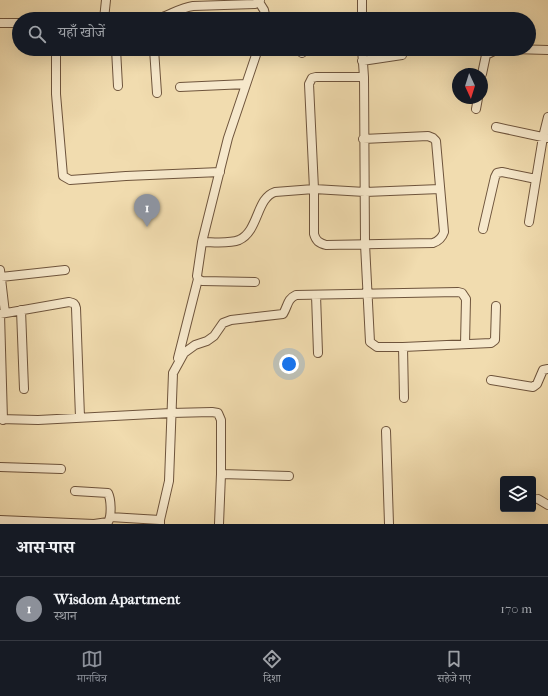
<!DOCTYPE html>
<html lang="hi">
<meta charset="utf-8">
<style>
body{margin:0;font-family:"IM FELL French Canon","Noto Serif Devanagari",serif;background:#242831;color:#f1f3f6}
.controls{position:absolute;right:12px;bottom:12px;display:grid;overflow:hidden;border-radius:4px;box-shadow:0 4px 16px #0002}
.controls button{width:36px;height:36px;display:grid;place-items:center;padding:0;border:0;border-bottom:1px solid #363941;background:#171b24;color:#f1f3f6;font:20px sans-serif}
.compass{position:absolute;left:452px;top:68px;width:36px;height:36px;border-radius:50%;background:#171b24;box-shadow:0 4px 16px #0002;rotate:176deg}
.you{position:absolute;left:289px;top:364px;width:14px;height:14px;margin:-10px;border:3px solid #fff;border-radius:50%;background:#1a73e8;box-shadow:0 0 0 6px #1a73e833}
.badge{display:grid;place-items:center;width:26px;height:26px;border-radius:50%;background:#8c9099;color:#fff;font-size:13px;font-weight:700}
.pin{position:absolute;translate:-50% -33px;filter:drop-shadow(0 1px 2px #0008)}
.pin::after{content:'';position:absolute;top:21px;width:14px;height:12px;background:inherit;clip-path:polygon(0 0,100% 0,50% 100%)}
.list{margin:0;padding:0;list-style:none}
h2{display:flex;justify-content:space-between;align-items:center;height:52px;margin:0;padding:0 16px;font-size:17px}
h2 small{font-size:13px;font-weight:400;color:#9ea1a6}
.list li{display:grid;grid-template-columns:26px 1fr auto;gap:12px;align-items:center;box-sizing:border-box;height:64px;padding:0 16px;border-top:1px solid #363941}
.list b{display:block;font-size:15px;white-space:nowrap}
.list p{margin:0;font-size:13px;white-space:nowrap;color:#9ea1a6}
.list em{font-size:13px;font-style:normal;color:#9ea1a6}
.icon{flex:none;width:22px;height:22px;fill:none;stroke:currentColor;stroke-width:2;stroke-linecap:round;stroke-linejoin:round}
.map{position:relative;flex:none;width:548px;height:524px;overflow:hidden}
.search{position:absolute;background:#171b24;box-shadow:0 4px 16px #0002;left:12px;right:12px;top:12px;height:44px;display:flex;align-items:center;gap:10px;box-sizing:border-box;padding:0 14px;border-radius:22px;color:#9ea1a6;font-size:15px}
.sheet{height:116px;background:#171b24}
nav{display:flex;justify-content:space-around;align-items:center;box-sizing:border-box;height:56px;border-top:1px solid #363941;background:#171b24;font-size:11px;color:#9ea1a6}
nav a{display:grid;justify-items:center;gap:2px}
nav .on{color:#8c9099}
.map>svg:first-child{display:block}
</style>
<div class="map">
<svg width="548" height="524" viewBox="0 0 548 524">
<rect width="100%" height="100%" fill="#f1dcaf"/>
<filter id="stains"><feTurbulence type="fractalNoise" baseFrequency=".005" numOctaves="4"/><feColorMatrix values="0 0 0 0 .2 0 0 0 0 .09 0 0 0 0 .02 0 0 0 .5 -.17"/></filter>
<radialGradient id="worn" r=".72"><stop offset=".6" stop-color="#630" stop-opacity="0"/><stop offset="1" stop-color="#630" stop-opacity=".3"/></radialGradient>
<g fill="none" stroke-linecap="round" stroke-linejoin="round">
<defs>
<path id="minor" d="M362,0v19
M259,2l5,8 2,9
M104,19l2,-19
M157,19c13,-4 23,-11 36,-13l62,-2 5,-4
M0,23h19
M56,49v45l7,82 7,4 56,-4 94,-4
M116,49l2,37
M154,49l3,44
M302,49v4
M362,49l2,28 1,167 5,98 7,5h26l88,-4 4,-3 1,-34
M512,49l36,1
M362,61l40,-6
M482,74l4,-19 10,-5 10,-1
M180,87l66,-3
M476,109l2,-11
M496,127l51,11
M363,139l65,-3 5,2 3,3 8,91c-2,6 -5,9 -11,11l-107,2c-7,-2 -10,-4 -12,-11v-45l-5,-105 3,-6 4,-1h48
M529,222l14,-85 5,-20
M483,229l12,-52 2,-4 5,-1 34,7
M202,242c11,0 27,2 37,-2 20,-9 17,-42 36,-48l39,-3 51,3 75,-3
M0,270l5,43
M1,277l64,-7
M255,282l-53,-1 -4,-2 -1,-3 5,-34 26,-104 30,-89
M316,295l2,58
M21,310l3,79
M0,314l69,-12c4,1 6,1 7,6l4,109
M0,314l3,106
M403,347l1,51
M178,358l20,-79
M491,380l42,7 4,-3 6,-14 5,-1
M0,419l38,1 133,-7 41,-1 6,1 3,7v54l-2,50
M386,431l3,93
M0,467l61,2
M221,474l68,2
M538,499l10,6
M110,517l50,3v4
M0,520l94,4 14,-2c4,-6 3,-23 0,-29l-33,-2
M160,520l9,-39 4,-108 11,-20 11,-8 12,-4 7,-5 9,-13 8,-3 52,-6c5,-8 4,-15 13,-19l162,-3 4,1 4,6 -1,45"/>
</defs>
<use href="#minor" stroke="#6e543c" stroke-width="10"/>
<use href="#minor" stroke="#f6e8cb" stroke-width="8"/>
</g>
<rect width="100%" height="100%" filter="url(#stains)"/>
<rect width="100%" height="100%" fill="url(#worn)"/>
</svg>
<div class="controls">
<button><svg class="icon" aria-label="layers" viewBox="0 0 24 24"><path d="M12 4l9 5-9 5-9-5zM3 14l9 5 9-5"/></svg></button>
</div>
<svg class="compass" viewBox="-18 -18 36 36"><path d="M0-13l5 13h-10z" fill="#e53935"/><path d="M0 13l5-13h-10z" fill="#9ea1a6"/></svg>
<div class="you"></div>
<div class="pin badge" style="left:147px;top:227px">1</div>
<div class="search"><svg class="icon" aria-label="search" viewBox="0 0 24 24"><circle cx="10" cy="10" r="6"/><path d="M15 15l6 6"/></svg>यहाँ खोजें</div>
</div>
<section class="sheet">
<h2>आस-पास<small></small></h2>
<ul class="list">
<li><span class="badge">1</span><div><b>Wisdom Apartment</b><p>स्थान</p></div><em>170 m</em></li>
</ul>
</section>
<nav>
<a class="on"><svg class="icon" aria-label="map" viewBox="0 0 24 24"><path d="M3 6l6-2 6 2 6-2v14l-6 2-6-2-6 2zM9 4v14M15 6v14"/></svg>मानचित्र</a>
<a><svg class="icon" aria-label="directions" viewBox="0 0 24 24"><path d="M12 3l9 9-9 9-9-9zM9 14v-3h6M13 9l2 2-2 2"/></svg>दिशा</a>
<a><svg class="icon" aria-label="saved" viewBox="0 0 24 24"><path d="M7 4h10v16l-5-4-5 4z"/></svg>सहेजे गए</a>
</nav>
